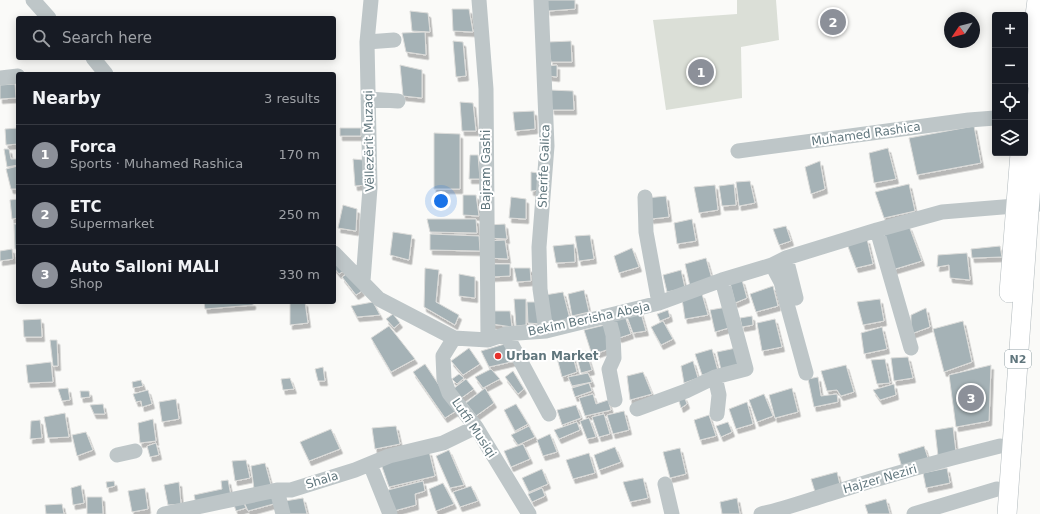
<!DOCTYPE html>
<meta charset="utf-8">
<style>
body{margin:0;font-family:"DejaVu Sans",sans-serif;background:#242831;color:#f1f3f6}
.controls{position:absolute;right:12px;top:12px;display:grid;overflow:hidden;border-radius:4px;box-shadow:0 2px 10px #0003}
.controls button{width:36px;height:36px;display:grid;place-items:center;padding:0;border:0;border-bottom:1px solid #363941;background:#171b24;color:#f1f3f6;font:20px sans-serif}
.compass{position:absolute;left:944px;top:12px;width:36px;height:36px;border-radius:50%;background:#171b24;box-shadow:0 2px 10px #0003;rotate:235deg}
.you{position:absolute;left:441px;top:201px;width:14px;height:14px;margin:-10px;border:3px solid #fff;border-radius:50%;background:#1a73e8;box-shadow:0 0 0 6px #1a73e833}
.badge{display:grid;place-items:center;width:26px;height:26px;border-radius:50%;background:#8c9099;color:#fff;font-size:13px;font-weight:700}
.pin{position:absolute;translate:-50% -50%;border:2px solid #fff;box-shadow:0 1px 4px #0006}
.list{margin:0;padding:0;list-style:none}
h2{display:flex;justify-content:space-between;align-items:center;height:52px;margin:0;padding:0 16px;font-size:17px}
h2 small{font-size:13px;font-weight:400;color:#9ea1a6}
.list li{display:grid;grid-template-columns:26px 1fr auto;gap:12px;align-items:center;box-sizing:border-box;height:60px;padding:0 16px;border-top:1px solid #363941}
.list b{display:block;font-size:15px;white-space:nowrap}
.list p{margin:0;font-size:13px;white-space:nowrap;color:#9ea1a6}
.list em{font-size:13px;font-style:normal;color:#9ea1a6}
.icon{flex:none;width:22px;height:22px;fill:none;stroke:currentColor;stroke-width:2;stroke-linecap:round;stroke-linejoin:round}
.map{position:relative;flex:none;width:1040px;height:514px;overflow:hidden}
.search{position:absolute;background:#171b24;box-shadow:0 2px 10px #0003;left:16px;top:16px;width:320px;height:44px;display:flex;align-items:center;gap:10px;box-sizing:border-box;padding:0 14px;border-radius:4px;color:#9ea1a6;font-size:15px}
.panel{position:absolute;background:#171b24;box-shadow:0 2px 10px #0003;left:16px;top:72px;width:320px;height:232px;border-radius:4px}
.map>svg:first-child{display:block}
</style>
<div class="map">
<svg width="1040" height="514" viewBox="0 0 1040 514">
<defs>
<filter id="shadow"><feDropShadow dx="2.5" dy="4.5" stdDeviation="0" flood-color="#0004"/></filter>
</defs>
<rect width="100%" height="100%" fill="#fafaf8"/>
<path fill="#dbdfd7" d="M737,0h39l3,40 -38,7 1,51 -76,12 -13,-90 84,-6z"/>
<path fill="#a5b2b6" stroke="#dcdcda" filter="url(#shadow)" d="M547,0h28v9l-27,2z
M452,9h17l4,23 -20,-1z
M410,11l18,2 2,19 -18,-1z
M425,32l1,23 -20,-3 -4,-19z
M453,41l10,1 3,34 -10,1z
M571,41l1,21h-21l-3,-20z
M400,65l22,5v28l-19,-2z
M557,65v12l-8,-1 -1,-10z
M15,84l1,14 -16,1v-14z
M550,90l23,1 1,19h-22z
M460,102l13,1 3,28h-14z
M534,111l1,18 -20,2 -2,-19z
M974,126l7,37 -64,12 -8,-37z
M18,128v16l-12,1 -1,-16z
M340,128h21v8h-21z
M434,133l26,1v55h-26z
M888,148l8,31 -22,4 -5,-30z
M4,149h5l2,10h7v6l-11,2z
M470,155h8l2,24h-11z
M353,159l11,1 2,25 -11,1z
M820,161l5,28 -14,5 -6,-27z
M18,166v23h-7l-5,-20z
M531,172l8,1 1,17 -9,1z
M750,181l5,22 -16,3 -3,-24z
M734,184l2,21 -14,1 -3,-20z
M909,184l6,27 -31,7 -9,-26z
M715,185l3,25 -19,3 -5,-26z
M463,195h13l3,21 -16,-1z
M666,196l3,21 -18,2 -4,-21z
M511,197l15,2v20l-17,-1z
M18,199v19l-6,1 -2,-19z
M343,205l14,4 -1,22 -18,-3z
M427,219h49l1,14 -47,-1z
M692,219l4,22 -19,3 -3,-21z
M14,224h4v25h-3z
M505,224l2,15 -20,-1 1,-13z
M786,226l5,15 -12,4 -6,-16z
M909,226l13,35 -30,9 -8,-36z
M393,232l19,3 -3,25 -19,-5z
M430,234l49,2 1,15 -50,-1z
M590,235l4,24 -15,2 -4,-25z
M867,239l6,25 -17,4 -9,-24z
M505,240l3,19 -21,-1 -1,-17z
M574,244l1,18 -19,1 -3,-17z
M1000,246l2,11 -30,1 -1,-9z
M632,248l7,19 -20,6 -5,-17z
M12,249l1,10 -13,2v-10z
M16,253h2v16z
M967,253l3,27 -20,-2 -1,-13 -12,2 1,-12z
M706,258l6,21 -22,7 -5,-22z
M334,259l11,11 -6,4 -5,-6z
M489,264h21v12l-19,1z
M425,268l14,2 -3,32 23,13 -4,10 -31,-18z
M514,268h16l1,13 -14,1z
M681,270l4,18 -18,4 -4,-17z
M348,273l14,18 -6,4 -14,-18z
M459,274l16,3v21l-16,-2z
M742,280l5,18 -12,5 -5,-20z
M773,286l5,20 -22,6 -6,-18z
M584,290l5,22 -17,4 -4,-22z
M563,292l7,27 -22,4 -3,-28z
M702,294l6,21 -23,4 -3,-20z
M514,299h12v26l-10,1z
M880,299l4,22 -21,4 -6,-23z
M204,302h49v3l-48,4z
M290,302h15l3,21 -18,2z
M373,302l7,13 -23,2 -6,-11z
M527,302h13l1,22 -13,-1z
M727,307l5,20 -17,5 -5,-22z
M926,308l4,19 -19,7v-19z
M640,310l6,21 -13,2 -7,-19z
M668,310l2,7 -10,4 -3,-7z
M491,311h19l2,16 -20,-3z
M393,314l7,9 -6,5 -8,-9z
M625,316l6,18 -12,4 -7,-19z
M752,316l1,9 -11,2 -2,-9z
M41,319l1,18h-18l-1,-17z
M775,319l7,28 -20,4 -5,-28z
M663,321l10,18 -12,6 -10,-18z
M963,321l9,41 -28,10 -11,-43z
M605,325l7,23 -20,7 -8,-25z
M389,326l26,33 -24,13 -20,-34z
M882,327l5,22 -23,5 -3,-21z
M50,340h7l1,26h-5z
M508,343l7,18 -26,6 -8,-16z
M469,348l11,16 -17,11 -12,-14z
M736,348l4,17 -19,5 -4,-18z
M712,349l6,22 -16,4 -7,-21z
M586,351l6,19 -11,3 -5,-19z
M572,353l5,19 -15,5 -5,-19z
M908,357l5,21 -19,3 -3,-23z
M885,359l5,24 -13,1 -6,-24z
M693,361l5,17 -14,5 -3,-17z
M51,362l2,20 -25,1 -2,-18z
M425,364l31,47 -11,7 -32,-46z
M846,365l8,27 -13,4 -4,-6 -10,1 -6,-20z
M991,365l-2,56 -33,6 -7,-52z
M323,367l2,14h-7l-3,-12z
M491,369l9,10 -17,9 -8,-11z
M513,371l11,18 -6,5 -13,-17z
M643,372l9,22 -22,6 -3,-24z
M588,373l4,9 -20,4 -4,-9z
M459,374l5,4 -7,6 -5,-5z
M818,377l3,19 16,-2 1,8 -24,5 -6,-28z
M290,378l4,11 -11,1 -2,-11z
M466,379l8,10 -14,10 -7,-10z
M141,380l2,6 -10,2 -1,-6z
M589,383l3,8 -17,6 -3,-9z
M894,384l2,11 -16,5 -7,-10z
M68,388l2,12 -8,1 -4,-12z
M485,388l9,15 -18,13 -10,-13z
M792,388l6,24 -23,6 -6,-23z
M148,390l4,14 -10,3 -1,-6 -5,1 -3,-8z
M80,391h9l1,6 -9,1z
M593,394l3,10 12,-4 3,10 -26,6 -6,-18z
M764,394l9,22 -16,6 -8,-22z
M684,396l3,8 -6,4 -3,-10z
M176,399l3,20 -17,3 -3,-20z
M747,402l6,22 -17,5 -7,-20z
M103,404l2,10h-11l-4,-9z
M516,404l12,20 -13,7 -11,-21z
M576,405l5,13 -19,7 -5,-15z
M624,411l5,19 -16,4 -6,-19z
M65,413l4,24 -21,1 -4,-21z
M604,414l6,20 -11,3 -7,-20z
M709,415l7,21 -16,4 -6,-20z
M589,418l7,19 -9,2 -7,-18z
M153,419l3,22 -16,2 -2,-20z
M40,420l2,18 -12,1 1,-18z
M577,422l3,8 -21,9 -5,-9z
M728,422l4,10 -11,5 -5,-11z
M396,426l4,18 -25,5 -3,-21z
M529,426l6,11 -17,8 -7,-10z
M953,427l3,25 -18,4 -3,-26z
M331,429l9,20 -31,12 -9,-19z
M86,432l7,18 -16,6 -5,-21z
M550,434l7,18 -14,4 -6,-16z
M156,443l3,12 -9,2 -3,-11z
M523,444l7,15 -19,8 -7,-16z
M924,446l6,18 -27,7 -5,-17z
M615,447l6,15 -22,8 -5,-15z
M680,448l6,26 -16,4 -7,-26z
M449,450l15,35 -14,3 -14,-32z
M429,451l6,25 -46,11 -8,-23z
M589,453l6,20 -22,6 -7,-19z
M246,460l4,18 -15,3 -3,-20z
M265,463l6,22 -17,4 -3,-23z
M947,468l3,15 -24,5 -3,-15z
M542,469l6,15 -19,8 -7,-14z
M837,472l4,17 -25,6 -5,-16z
M643,478l5,20 -18,4 -7,-20z
M228,480l3,16 -35,8 -2,-9 28,-6 -1,-8z
M114,481l1,5 -8,2 -1,-6z
M423,481l2,10 -10,3 1,11 -22,6 -6,-21z
M179,482l2,22 -13,1 -4,-20z
M443,483l11,21 -18,7 -7,-22z
M81,485l3,18 -11,2 -2,-17z
M471,486l7,15 -18,6 -7,-15z
M145,488l3,21 -16,3 -4,-21z
M542,488l3,8 -13,6 -4,-8z
M274,492l3,11 -29,8 -4,-9z
M87,497h15l1,17h-16z
M303,498l4,16h-18l-4,-13z
M737,498l3,16h-18l-2,-12z
M886,499l4,15h-22l-3,-9z
M243,501l3,7 -10,3 -2,-6z
M62,504l2,10h-18l-1,-9z"/>
<g fill="none" stroke-linecap="round" stroke-linejoin="round">
<defs>
<path id="major" d="M1027,78l10,-78
M1009,293l11,-140
M1007,514l33,-453"/>
</defs>
<use href="#major" stroke="#b2babd" stroke-width="20"/>
<path stroke="#bec6c8" stroke-width="15" d="M33,0l16,18
M479,0l7,89 2,251
M541,0l6,146 -8,101 1,42 6,42
M367,42l27,-2
M93,58l13,16
M0,78l18,-2
M368,99l30,2
M738,151l231,-31 26,-2
M645,197l1,35 13,71
M877,230l34,118
M334,253l45,46 75,39 34,2 18,-6 40,-3 113,-28 63,-23 50,-15 14,-7 91,-28 65,-18 98,-8
M786,258l10,40
M772,265l9,17 25,91
M363,281l7,-93 -3,-146 4,-42
M608,316l5,19 1,23 -5,11 6,31
M506,334l43,80
M454,338l-11,18 1,23 5,14 27,34 53,87
M715,377l4,18 -2,19
M637,409l49,-18 29,-14 31,-8 -24,-89
M117,455l18,-4
M370,464l20,50
M665,484l7,30
M277,490l6,24
M164,514l113,-24h14l64,-20 34,-14 54,-13 33,-16
M761,514c23,-5 45,-13 68,-20 56,-18 114,-34 171,-48
M914,514l83,-25"/>
<use href="#major" stroke="#fff" stroke-width="19"/>
</g>
<circle fill="#e6312c" stroke="#fff" stroke-width="1.5" cx="498" cy="356" r="4"/>
<g text-anchor="middle" dominant-baseline="central" stroke-width="4" stroke-linejoin="round" paint-order="stroke">
<rect fill="#fff" stroke="#909fa4" stroke-width="1" x="1005" y="350" width="26" height="18" rx="3"/>
<g font-size="11" font-weight="bold" fill="#60767d">
<text x="1018" y="359">N2</text>
</g>
<g font-size="12" fill="#60767d" stroke="#fff">
<text transform="translate(866 134) rotate(-8)">Muhamed Rashica</text>
<text transform="translate(369 141) rotate(-91)">Vëllezërit Muzaqi</text>
<text transform="translate(544 166) rotate(-88)">Sherife Galica</text>
<text transform="translate(486 170) rotate(-90)">Bajram Gashi</text>
<text transform="translate(589 319) rotate(-12)">Bekim Berisha Abeja</text>
<text transform="translate(474 428) rotate(56)">Lutfi Musiqi</text>
<text transform="translate(880 479) rotate(-16)">Hajzer Neziri</text>
<text transform="translate(322 480) rotate(-17)">Shala</text>
</g>
<g font-size="12" font-weight="bold" fill="#60767d" stroke="#fff" text-anchor="start">
<text x="506" y="356">Urban Market</text>
</g>
</g>
</svg>
<div class="controls">
<button>+</button>
<button>−</button>
<button><svg class="icon" aria-label="locate" viewBox="0 0 24 24"><circle cx="12" cy="12" r="6"/><path d="M12 2v4M12 18v4M2 12h4M18 12h4"/></svg></button>
<button><svg class="icon" aria-label="layers" viewBox="0 0 24 24"><path d="M12 4l9 5-9 5-9-5zM3 14l9 5 9-5"/></svg></button>
</div>
<svg class="compass" viewBox="-18 -18 36 36"><path d="M0-13l5 13h-10z" fill="#e53935"/><path d="M0 13l5-13h-10z" fill="#9ea1a6"/></svg>
<div class="you"></div>
<div class="pin badge" style="left:701px;top:72px">1</div>
<div class="pin badge" style="left:833px;top:22px">2</div>
<div class="pin badge" style="left:971px;top:398px">3</div>
<div class="search"><svg class="icon" aria-label="search" viewBox="0 0 24 24"><circle cx="10" cy="10" r="6"/><path d="M15 15l6 6"/></svg>Search here</div>
<section class="panel">
<h2>Nearby<small>3 results</small></h2>
<ul class="list">
<li><span class="badge">1</span><div><b>Forca</b><p>Sports · Muhamed Rashica</p></div><em>170 m</em></li>
<li><span class="badge">2</span><div><b>ETC</b><p>Supermarket</p></div><em>250 m</em></li>
<li><span class="badge">3</span><div><b>Auto Salloni MALI</b><p>Shop</p></div><em>330 m</em></li>
</ul>
</section>
</div>
